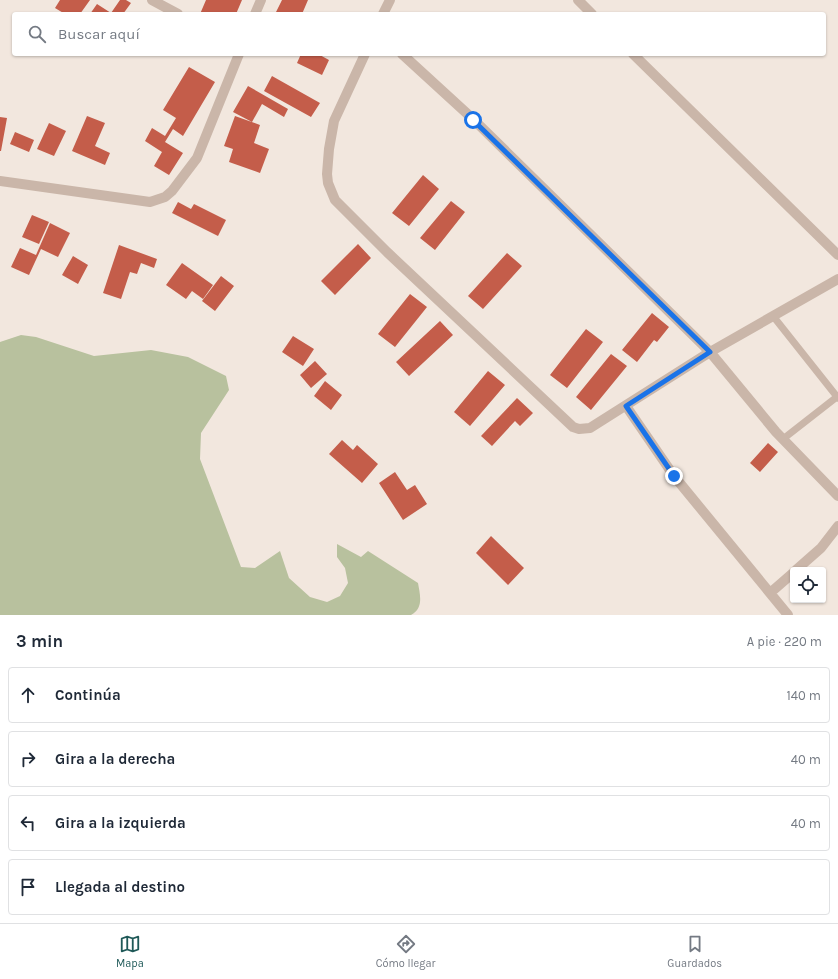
<!DOCTYPE html>
<html lang="es">
<meta charset="utf-8">
<style>
body{margin:0;font-family:Karla,sans-serif;background:#f2f2f3;color:#1f2937}
.controls{position:absolute;right:12px;bottom:12px;display:grid;overflow:hidden;border-radius:4px;box-shadow:0 1px 3px #0004}
.controls button{width:36px;height:36px;display:grid;place-items:center;padding:0;border:0;border-bottom:1px solid #e0e1e3;background:#fff;color:#1f2937;font:20px sans-serif}
.stop{position:absolute;width:12px;height:12px;margin:-9px;border:3px solid #1a73e8;border-radius:50%;background:#fff}
.stop.end{background:#1a73e8;border-color:#fff;box-shadow:0 1px 4px #0008}
.list{margin:0;padding:0;list-style:none}
h2{display:flex;justify-content:space-between;align-items:center;height:52px;margin:0;padding:0 16px;font-size:17px}
h2 small{font-size:13px;font-weight:400;color:#747a83}
.list li{display:grid;grid-template-columns:26px 1fr auto;gap:12px;align-items:center;box-sizing:border-box;height:56px;margin:0 8px 8px;padding:0 8px;border:1px solid #e0e1e3;border-radius:4px}
.list b{display:block;font-size:15px;white-space:nowrap}
.list em{font-size:13px;font-style:normal;color:#747a83}
.icon{flex:none;width:22px;height:22px;fill:none;stroke:currentColor;stroke-width:2;stroke-linecap:round;stroke-linejoin:round}
.map{position:relative;flex:none;width:838px;height:615px;overflow:hidden}
.search{position:absolute;background:#fff;box-shadow:0 1px 3px #0004;left:12px;right:12px;top:12px;height:44px;display:flex;align-items:center;gap:10px;box-sizing:border-box;padding:0 14px;border-radius:4px;color:#747a83;font-size:15px}
.sheet{height:308px;background:#fff}
nav{display:flex;justify-content:space-around;align-items:center;box-sizing:border-box;height:56px;border-top:1px solid #e0e1e3;background:#fff;font-size:11px;color:#747a83}
nav a{display:grid;justify-items:center;gap:2px}
nav .on{color:#1f5958}
.map>svg:first-child{display:block}
</style>
<div class="map">
<svg width="838" height="615" viewBox="0 0 838 615">
<rect width="100%" height="100%" fill="#f2e7de"/>
<path fill="#b8c19e" d="M21,335l15,2 58,19 57,-6 37,7 38,19 3,14 -28,43 -1,26 41,108 14,1 25,-17 9,27 21,19 17,5 13,-6 8,-13 -3,-15 -8,-11v-13l24,13 7,-6 50,32c2,12 6,25 -7,32h-411v-273z"/>
<path fill="#c45d4a" d="M60,0h30l-10,14h-15l-10,-6z
M120,0h6l5,3 -8,11h-33l7,-10 14,9z
M206,0h36l-6,14h-36z
M282,0h26l-6,14h-27z
M301,54h17l11,6 -7,15 -25,-12z
M189,67l26,15 -32,54 -10,-7 -8,13 18,11 -14,22 -15,-9 8,-14 -17,-11 7,-13 13,8 11,-18 -13,-8z
M272,76l48,27 -9,14 -47,-26z
M248,86l40,23 -4,8 -22,-13 -10,18 -19,-10z
M87,116l18,7 -10,23 15,7 -5,12 -33,-14z
M235,116l25,9 -6,18 15,6 -9,24 -31,-11 4,-13 -9,-3z
M0,117l7,1 -6,33h-1z
M49,123l17,8 -12,25 -17,-7z
M15,132l19,8 -5,12 -19,-8z
M423,175l16,14 -30,37 -17,-13z
M451,201l14,11 -30,38 -15,-12z
M178,202l13,7 3,-5 32,16 -8,16 -46,-23z
M32,215l17,7 -10,22 -17,-7z
M50,223l20,10 -12,24 -17,-8 -12,26 -18,-8 9,-19 16,7z
M358,244l13,14 -36,37 -14,-14z
M119,245l38,14 -3,9 -13,-5 -4,11 -7,-2 -9,27 -18,-6z
M507,253l15,13 -39,43 -15,-13z
M73,256l15,9 -10,19 -16,-9z
M182,263l31,22 -10,14 -11,-8 -6,8 -20,-14z
M221,276l13,10 -19,25 -13,-10z
M410,294l17,13 -32,40 -17,-13z
M652,313l17,14 -12,15 -3,-2 -17,22 -15,-12z
M440,321l13,14 -44,41 -13,-14z
M586,329l17,13 -36,46 -17,-13z
M293,336l21,13 -11,17 -21,-14z
M611,354l16,12 -36,44 -15,-13z
M315,361l12,13 -16,14 -11,-13z
M488,371l17,14 -35,41 -16,-14z
M325,381l17,14 -11,15 -17,-14z
M517,398l16,15 -13,13 -5,-5 -23,25 -11,-10z
M342,440l11,10 4,-5 21,19 -16,19 -33,-29z
M768,443l10,9 -18,20 -10,-9z
M395,472l12,18 8,-5 12,19 -24,16 -24,-37z
M491,536l33,32 -16,17 -32,-32z"/>
<g fill="none" stroke-linecap="round" stroke-linejoin="round">
<path stroke="#cab6a9" stroke-width="7" d="M773,316l65,82
M783,439l55,-43"/>
<path stroke="#cab6a9" stroke-width="10" d="M152,0l26,14
M578,0l14,14
M255,14l6,-14
M383,14l7,-14
M365,54l-31,67 -5,28 -2,25 1,9 7,17 52,52 186,175 6,2 11,-1 120,-76 128,-73
M402,54l71,65 237,233 66,80 62,64
M633,54l205,201
M0,181l150,21 15,-5 7,-6 25,-33 42,-104
M626,406l48,70 114,139
M796,570l25,-22 17,-22
M770,593l23,-20"/>
</g>
<g fill="none" stroke-linecap="round" stroke-linejoin="round">
<path stroke="#1a73e8" stroke-width="5" d="M473,120l237,232 -84,54 48,70"/>
</g>
</svg>
<div class="controls">
<button><svg class="icon" aria-label="locate" viewBox="0 0 24 24"><circle cx="12" cy="12" r="6"/><path d="M12 2v4M12 18v4M2 12h4M18 12h4"/></svg></button>
</div>
<div class="stop" style="left:473px;top:120px"></div>
<div class="stop end" style="left:674px;top:476px"></div>
<div class="search"><svg class="icon" aria-label="search" viewBox="0 0 24 24"><circle cx="10" cy="10" r="6"/><path d="M15 15l6 6"/></svg>Buscar aquí</div>
</div>
<section class="sheet">
<h2>3 min<small>A pie · 220 m</small></h2>
<ul class="list">
<li><svg class="icon" aria-label="ahead" viewBox="0 0 24 24"><path d="M12 20V5M6 11l6-6 6 6"/></svg><div><b>Continúa</b></div><em>140 m</em></li>
<li><svg class="icon" aria-label="right" viewBox="0 0 24 24"><path d="M7 20v-9h11M14 6l5 5-5 5"/></svg><div><b>Gira a la derecha</b></div><em>40 m</em></li>
<li><svg class="icon" aria-label="left" viewBox="0 0 24 24"><path d="M17 20v-9H6M10 6l-5 5 5 5"/></svg><div><b>Gira a la izquierda</b></div><em>40 m</em></li>
<li><svg class="icon" aria-label="arrive" viewBox="0 0 24 24"><path d="M6 21V4h12l-3 4 3 4H6"/></svg><div><b>Llegada al destino</b></div></li>
</ul>
</section>
<nav>
<a class="on"><svg class="icon" aria-label="map" viewBox="0 0 24 24"><path d="M3 6l6-2 6 2 6-2v14l-6 2-6-2-6 2zM9 4v14M15 6v14"/></svg>Mapa</a>
<a><svg class="icon" aria-label="directions" viewBox="0 0 24 24"><path d="M12 3l9 9-9 9-9-9zM9 14v-3h6M13 9l2 2-2 2"/></svg>Cómo llegar</a>
<a><svg class="icon" aria-label="saved" viewBox="0 0 24 24"><path d="M7 4h10v16l-5-4-5 4z"/></svg>Guardados</a>
</nav>
